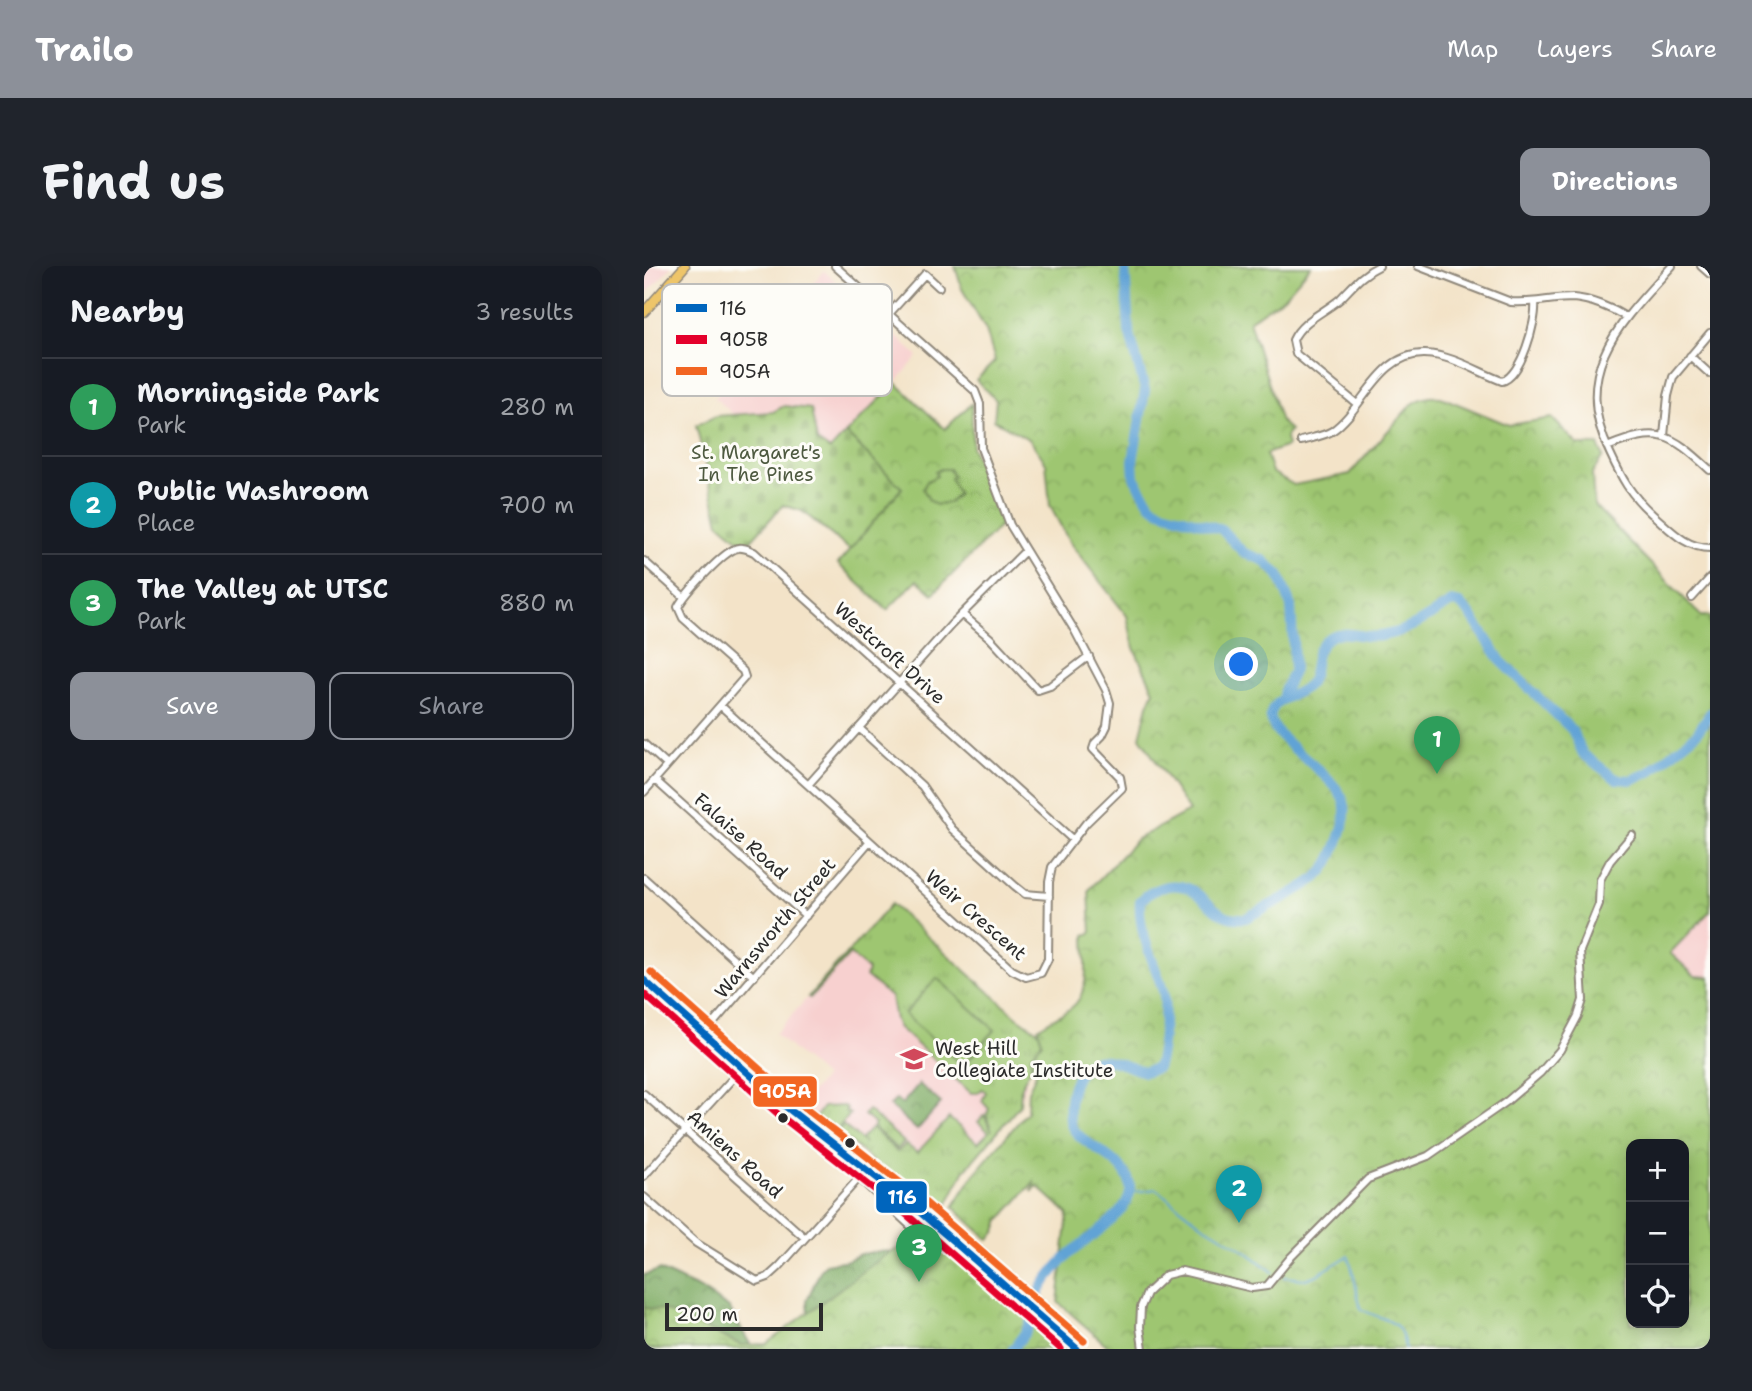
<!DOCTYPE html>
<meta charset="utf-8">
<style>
body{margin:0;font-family:"Shantell Sans",sans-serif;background:#20242c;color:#f1f3f6}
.controls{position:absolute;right:21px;bottom:21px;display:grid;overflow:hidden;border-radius:14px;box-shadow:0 4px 18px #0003}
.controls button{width:63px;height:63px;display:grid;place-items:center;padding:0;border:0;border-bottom:2px solid #363941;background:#171b24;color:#f1f3f6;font:35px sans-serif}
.scale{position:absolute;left:21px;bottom:18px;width:158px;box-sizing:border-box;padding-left:7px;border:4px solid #2b2b2b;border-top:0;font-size:19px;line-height:24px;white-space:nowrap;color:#2b2b2b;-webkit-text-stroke:5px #fdfcf7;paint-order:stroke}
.you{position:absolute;left:598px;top:399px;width:24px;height:24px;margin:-18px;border:5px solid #fff;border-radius:50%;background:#1a73e8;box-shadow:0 0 0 10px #1a73e833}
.badge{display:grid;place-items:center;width:46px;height:46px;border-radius:50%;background:#8c9099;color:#fff;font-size:23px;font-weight:700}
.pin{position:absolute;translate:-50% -58px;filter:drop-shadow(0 2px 4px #0008)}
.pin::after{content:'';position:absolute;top:37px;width:24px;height:21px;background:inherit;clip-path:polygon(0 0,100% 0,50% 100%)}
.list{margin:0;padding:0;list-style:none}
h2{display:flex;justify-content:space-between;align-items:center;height:91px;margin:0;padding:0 28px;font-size:30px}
h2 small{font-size:23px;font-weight:400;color:#9ea1a6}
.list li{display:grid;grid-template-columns:46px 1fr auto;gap:21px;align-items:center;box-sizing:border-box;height:98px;padding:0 28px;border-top:2px solid #363941}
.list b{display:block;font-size:26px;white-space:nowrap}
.list p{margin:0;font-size:23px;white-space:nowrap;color:#9ea1a6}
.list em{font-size:23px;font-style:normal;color:#9ea1a6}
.actions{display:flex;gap:14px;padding:21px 28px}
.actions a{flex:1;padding:16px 0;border:2px solid #8c9099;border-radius:14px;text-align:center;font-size:24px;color:#8c9099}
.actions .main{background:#8c9099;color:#fff}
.icon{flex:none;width:38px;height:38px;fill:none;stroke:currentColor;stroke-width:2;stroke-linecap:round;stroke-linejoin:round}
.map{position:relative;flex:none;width:1066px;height:1083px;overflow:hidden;border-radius:14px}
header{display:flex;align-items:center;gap:42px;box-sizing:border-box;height:98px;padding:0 35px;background:#8c9099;color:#fff}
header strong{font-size:33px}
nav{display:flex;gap:38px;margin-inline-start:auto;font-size:24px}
.intro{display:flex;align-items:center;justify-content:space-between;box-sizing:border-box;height:168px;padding:0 42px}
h1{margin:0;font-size:49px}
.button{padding:18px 32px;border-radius:14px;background:#8c9099;color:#fff;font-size:24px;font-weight:700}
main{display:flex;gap:42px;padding:0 42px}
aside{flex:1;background:#171b24;border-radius:14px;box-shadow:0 4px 18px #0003}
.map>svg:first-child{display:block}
</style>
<header>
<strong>Trailo</strong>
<nav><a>Map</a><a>Layers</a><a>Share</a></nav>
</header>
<div class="intro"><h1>Find us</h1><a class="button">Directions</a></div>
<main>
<aside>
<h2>Nearby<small>3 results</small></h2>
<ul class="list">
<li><span class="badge" style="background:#2e9e5b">1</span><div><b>Morningside Park</b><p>Park</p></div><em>280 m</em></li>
<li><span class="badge" style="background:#0f9aa8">2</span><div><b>Public Washroom</b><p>Place</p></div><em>700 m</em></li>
<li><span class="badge" style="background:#2e9e5b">3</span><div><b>The Valley at UTSC</b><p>Park</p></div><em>880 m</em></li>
</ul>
<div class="actions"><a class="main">Save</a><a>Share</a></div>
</aside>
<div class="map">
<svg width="1066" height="1083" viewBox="0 0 1066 1083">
<defs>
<pattern id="grass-tufts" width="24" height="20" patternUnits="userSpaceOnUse" patternTransform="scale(1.75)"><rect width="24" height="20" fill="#9ec671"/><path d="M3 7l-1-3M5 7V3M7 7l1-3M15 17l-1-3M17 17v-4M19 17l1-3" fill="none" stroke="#88aa62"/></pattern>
<pattern id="forest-crowns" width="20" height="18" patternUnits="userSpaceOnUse" patternTransform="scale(1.75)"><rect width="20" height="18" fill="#7eab63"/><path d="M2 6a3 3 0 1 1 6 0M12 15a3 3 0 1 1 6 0" fill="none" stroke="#678b52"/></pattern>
<pattern id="cemetery-stones" width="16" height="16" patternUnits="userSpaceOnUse" patternTransform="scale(1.75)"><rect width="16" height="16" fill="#9ec671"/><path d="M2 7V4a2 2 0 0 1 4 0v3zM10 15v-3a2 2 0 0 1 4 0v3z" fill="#88aa62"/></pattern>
<pattern id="park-crowns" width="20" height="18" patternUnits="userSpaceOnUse" patternTransform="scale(1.75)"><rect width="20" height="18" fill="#9ec671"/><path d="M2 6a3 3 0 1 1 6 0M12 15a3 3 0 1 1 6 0" fill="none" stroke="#88aa62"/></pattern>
</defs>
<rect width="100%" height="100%" fill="#fdfcf7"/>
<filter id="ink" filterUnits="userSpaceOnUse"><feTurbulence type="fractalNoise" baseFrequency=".0143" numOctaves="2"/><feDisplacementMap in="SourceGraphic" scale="14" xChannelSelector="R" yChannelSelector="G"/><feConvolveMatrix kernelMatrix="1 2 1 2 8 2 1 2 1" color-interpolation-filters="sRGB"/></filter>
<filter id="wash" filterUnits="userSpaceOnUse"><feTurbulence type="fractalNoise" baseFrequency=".00686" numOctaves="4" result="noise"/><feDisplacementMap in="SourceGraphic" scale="28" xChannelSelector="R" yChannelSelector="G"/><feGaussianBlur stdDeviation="1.57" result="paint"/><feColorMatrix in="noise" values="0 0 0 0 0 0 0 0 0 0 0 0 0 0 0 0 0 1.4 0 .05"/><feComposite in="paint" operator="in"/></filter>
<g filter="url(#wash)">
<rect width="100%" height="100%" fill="#f3e3c8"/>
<path fill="#f7d0cf" d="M0,0h28l-28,30z
M180,5l94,85 -22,27 -66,67 -13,-9 -33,-35 -11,6 -39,3 -19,-17z
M247,638l125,112 23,16 -19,73 -56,65 -24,48 -96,-79 -20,-11 -25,-22 26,-29 -50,-43z
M1066,645v66l-15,-1 -25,-23z"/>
<path fill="url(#grass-tufts)" stroke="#64784e" stroke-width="2" d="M247,638l125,112 23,16 3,10 -11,14v12l-10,18 -1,19 -56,66 -21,42 11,5 -8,5 -97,-82 -14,-7 8,-9 20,17 -1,-4 10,-10 25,24 9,-8 11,9 32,-35 29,25 11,-11 -11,-10 6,-7 8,16 -6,-16 3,-6 -7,-8 4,-9 -4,-3 -4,4h-7l-73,-66 -3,-7 -4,-23 -25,-21 2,-6 -18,-16 -40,44 -2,-1z
M200,840l3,2 -2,3 5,3 -16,19 -20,-14 9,-12z
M224,844l36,32 -7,7 -24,-22 2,-3 -11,-9z"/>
<path fill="url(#forest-crowns)" stroke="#546b47" stroke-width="2" d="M275,818l22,19 -24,27 -27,-24 6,-7 6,5z
M242,985l21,5 12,-3 11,4 8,11 24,20 -1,11 -37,23c-4,-3 -9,-8 -14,-10 -17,-9 -44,25 -53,37h-89l41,-23 -2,-26 14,-31 5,-5 22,-4 12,-6z
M15,1004l41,19 29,19 24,41h-109v-74z"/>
<path fill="url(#cemetery-stones)" stroke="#64784e" stroke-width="2" d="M140,140l27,3 6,32 13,9 16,-17 56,55 -52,62 -48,-39 -19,-6 -37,41 -27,-23 -23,-98 20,-9 57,-4z"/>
<path fill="url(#park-crowns)" stroke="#64784e" stroke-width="2" fill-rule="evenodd" d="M311,0h356l-27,31 -35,24 32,101 9,8 -4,7 1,9 -21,8 6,18 22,13 56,-11 60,-68c10,-8 18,-10 31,-9l68,28 43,-7 26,27h20l5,11 -11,18 2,31 107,111h9v295l-40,42 25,23 15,1v372h-599l-53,-47 10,-88 -31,-28 -5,6 2,-10 -34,38 -4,11 -7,9 -36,-33 22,-34 52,-61 1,-21 8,-17 -5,-18 11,-14 -4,-14c11,-8 23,-13 33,-20 21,-16 14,-51 14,-73l6,-2 -2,-43 48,-51 52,-28 -49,-74 8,-32 6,-14 -20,-43 -7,-32 -57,-73 -20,-37 -4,-43 -16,-23 -36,-20 2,-20 -20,-20 19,-19 -9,-31 -24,-41zM987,878h53v179h-53z
M252,117l49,46 27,-26v45l29,77 -68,69 -16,-14 -30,30 -49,-46 64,-76 -56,-55z
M272,973l36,10 111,100h-419v-41l20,2 77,35 25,-1 118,-88z"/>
<path fill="#9ec671" stroke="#64784e" stroke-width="2" d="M297,203h8l4,7 -3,2 8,16 -8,8 -14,3 -7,-5 -6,-11 4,-8 10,-5 -2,-4z
M293,712l58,52 -32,36 -59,-52z"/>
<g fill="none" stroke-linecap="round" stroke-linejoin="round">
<path stroke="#61a3d5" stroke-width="2" d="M486,927l26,-4 45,35 40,24 32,24
M640,1011l21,2 12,-4 31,-19c7,17 8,36 13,53 25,14 40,7 44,40"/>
<path stroke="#61a3d5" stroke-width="10" d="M481,0l4,65 16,59 -12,71 1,16 16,27 10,7 61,18 23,24 19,7 16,15 12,31 2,35 1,29 -10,21v6
M369,1083c5,-7 12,-15 15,-22 5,-10 6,-21 10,-31 5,-14 18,-28 28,-39 17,-16 60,-41 64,-64 5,-32 -48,-46 -58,-66 -4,-8 -2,-18 -2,-26 1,-11 4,-21 11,-30 17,-23 42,-5 63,1l13,-4c5,-12 10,-64 6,-77 -9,-30 -25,-58 -23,-90 16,-16 40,-22 59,-6 18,14 22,25 47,23 23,-13 49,-24 70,-40 11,-8 17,-23 22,-36 4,-10 8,-25 7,-36 -4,-31 -82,-69 -74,-93 6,-18 27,-16 37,-28 11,-12 2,-30 17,-44 16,-16 37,-1 56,-5 32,-6 44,-18 71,-34l8,2 10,10 31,47 71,69 11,24 33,25 15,1 19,-8 47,-39 13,-20"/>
</g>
</g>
<g filter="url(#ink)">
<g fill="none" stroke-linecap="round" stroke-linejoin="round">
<defs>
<path id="minor" d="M774,0l93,36c21,2 40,-4 62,-4 17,1 38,10 53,19
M1028,0c-52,57 -102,104 -62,187 12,26 20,41 42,61 18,15 33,34 58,34
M1057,0l9,8
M245,48l36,-40 14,13
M1046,90l20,18
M713,138l-61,-50 -3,-14c8,-19 32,-28 47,-41 13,-13 22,-25 39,-33
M1020,170l4,-40 5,-19 37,-44
M657,175c10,-3 23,-5 31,-10 33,-23 46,-78 93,-77 27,1 53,18 77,27 19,-4 35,-60 33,-78
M963,181c52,-21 63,-14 103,23
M0,295l40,36
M1048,332l18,-20
M318,348l28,24 48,52 12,-4 39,-30
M77,440l291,264 14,7 15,-4 7,-14 1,-77 3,-15 34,-44 36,-35 -2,-11 -27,-28 2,-6 7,-7 5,-10 3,-23 -4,-13 -31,-59 -65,-106 -29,-77 -1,-44 -5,-13 -140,-125
M215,462l63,58 30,43 63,57 10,8 24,2
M0,478l23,21
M11,514l151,136
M164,519l143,-160 74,-74
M0,526l101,-115 -2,-6 -60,-53 -5,-11c7,-13 46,-57 60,-59 6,-1 11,2 16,4l318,287
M0,612l110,99
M60,768l165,-192
M0,828l161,144
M0,910l99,-109
M0,931l52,46 61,38 11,-4 11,-10 80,-89 55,51
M499,1083l-3,-22 1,-20 6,-14 19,-18 16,-4 70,17 15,-2 24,-29 77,-78 60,-23 78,-54 34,-29 20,-23 18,-34 5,-16 -3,-49 19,-47 1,-24 10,-19 22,-26"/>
<path id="major" d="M0,46l41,-46
M0,714l141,126 128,100 164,143"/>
</defs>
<use href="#minor" stroke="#8f877a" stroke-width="10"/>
<use href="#major" stroke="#8f877a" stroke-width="11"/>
<use href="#minor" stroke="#fff" stroke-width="6"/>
<use href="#major" stroke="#eec569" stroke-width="8"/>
<defs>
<path id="bus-1" d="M0,714l141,126 128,100 164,143"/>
<path id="bus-2" d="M0,728l134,120 128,100 155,135"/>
<path id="bus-3" d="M7,706l141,126 128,100 164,143"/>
</defs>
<use href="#bus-1" stroke="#fdfcf7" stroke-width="12"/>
<use href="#bus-2" stroke="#fdfcf7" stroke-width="12"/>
<use href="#bus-3" stroke="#fdfcf7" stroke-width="12"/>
<use href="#bus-1" stroke="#0065bd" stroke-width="7"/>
<use href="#bus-2" stroke="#e4002b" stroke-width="7"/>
<use href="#bus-3" stroke="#f26522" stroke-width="7"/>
</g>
</g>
<defs>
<symbol id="school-bare" viewBox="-9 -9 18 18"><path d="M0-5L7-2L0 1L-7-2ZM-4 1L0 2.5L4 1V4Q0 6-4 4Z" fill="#d1495b" stroke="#fdfcf7" stroke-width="2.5" paint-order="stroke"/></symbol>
</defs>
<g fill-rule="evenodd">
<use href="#school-bare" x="251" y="774" width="38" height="38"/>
</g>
<g fill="#2b2b2b" stroke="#fdfcf7" stroke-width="2.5">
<circle cx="139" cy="852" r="6"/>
<circle cx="206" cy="877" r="6"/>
</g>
<g text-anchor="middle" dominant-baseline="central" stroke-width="6" stroke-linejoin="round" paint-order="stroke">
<g font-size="19" fill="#4e5a40" stroke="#fdfcf7">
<text x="112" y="186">St. Margaret's<tspan x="112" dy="22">In The Pines</tspan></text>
</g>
<g font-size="19" fill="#2b2b2b" stroke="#fdfcf7">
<text transform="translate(246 387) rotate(42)">Westcroft Drive</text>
<text transform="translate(97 570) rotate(42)">Falaise Road</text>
<text transform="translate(332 649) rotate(41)">Weir Crescent</text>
<text transform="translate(131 662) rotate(-50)">Warnsworth Street</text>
<text transform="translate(91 888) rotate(42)">Amiens Road</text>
</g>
<g font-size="19" fill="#2b2b2b" stroke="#fdfcf7" text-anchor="start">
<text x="291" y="782">West Hill<tspan x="291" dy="22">Collegiate Institute</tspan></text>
</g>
</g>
<rect x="18" y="18" width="230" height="112" rx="10" fill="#fdfcf7" stroke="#bebdba" stroke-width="2"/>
<rect x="32" y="38" width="31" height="8" fill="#0065bd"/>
<rect x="32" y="69" width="31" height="9" fill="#e4002b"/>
<rect x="32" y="101" width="31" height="8" fill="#f26522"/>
<g font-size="19" fill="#2b2b2b">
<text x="75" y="49">116</text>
<text x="75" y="80">905B</text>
<text x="75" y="112">905A</text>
</g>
<g stroke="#fdfcf7" stroke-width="2.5">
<rect x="108" y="809" width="66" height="33" rx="7" fill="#f26522"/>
<rect x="231" y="914" width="53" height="34" rx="7" fill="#0065bd"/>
</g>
<g font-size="19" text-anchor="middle" font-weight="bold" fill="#fff">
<text x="141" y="832">905A</text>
<text x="258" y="938">116</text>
</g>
</svg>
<div class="controls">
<button>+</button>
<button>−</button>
<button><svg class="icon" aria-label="locate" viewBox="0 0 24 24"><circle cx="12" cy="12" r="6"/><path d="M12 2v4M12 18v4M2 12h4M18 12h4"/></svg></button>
</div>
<div class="scale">200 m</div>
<div class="you"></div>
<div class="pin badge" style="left:793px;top:508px;background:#2e9e5b">1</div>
<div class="pin badge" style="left:595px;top:957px;background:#0f9aa8">2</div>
<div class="pin badge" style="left:275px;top:1016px;background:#2e9e5b">3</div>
</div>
</main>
